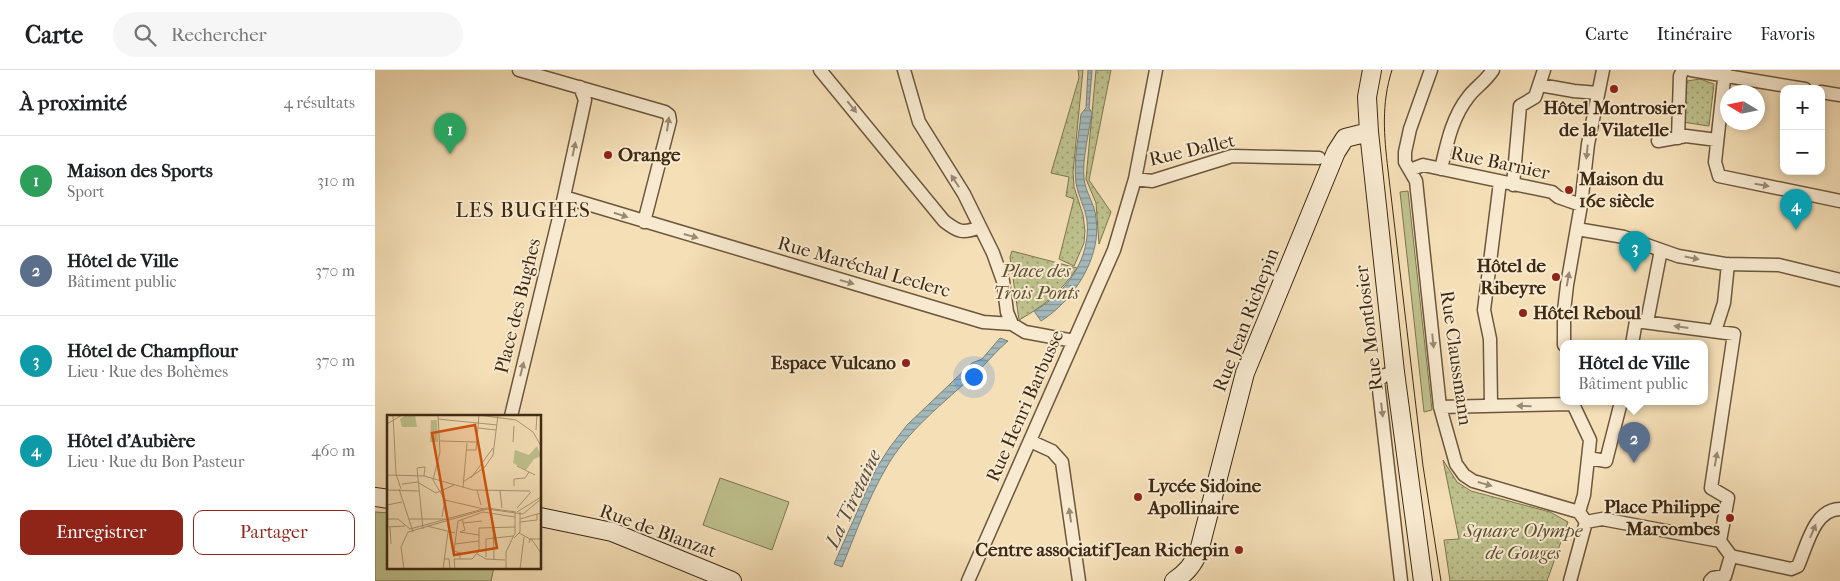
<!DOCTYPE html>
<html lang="fr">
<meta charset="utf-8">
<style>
body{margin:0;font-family:"IM FELL French Canon",serif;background:#f6f6f6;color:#202124}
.controls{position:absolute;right:15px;top:15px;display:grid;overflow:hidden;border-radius:10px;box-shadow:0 2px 8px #0003}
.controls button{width:45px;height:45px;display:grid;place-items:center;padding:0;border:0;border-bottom:1px solid #e0e0e0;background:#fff;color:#202124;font:25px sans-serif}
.compass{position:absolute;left:1345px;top:15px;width:45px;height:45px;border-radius:50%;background:#fff;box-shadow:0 2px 8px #0003;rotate:280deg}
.you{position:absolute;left:598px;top:306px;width:18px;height:18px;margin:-12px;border:4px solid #fff;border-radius:50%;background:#1a73e8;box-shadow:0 0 0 8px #1a73e833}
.badge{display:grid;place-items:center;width:32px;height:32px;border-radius:50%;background:#8f2418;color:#fff;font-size:16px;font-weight:700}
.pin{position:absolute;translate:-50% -41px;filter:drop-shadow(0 1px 2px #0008)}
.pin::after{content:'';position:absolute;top:26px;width:18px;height:15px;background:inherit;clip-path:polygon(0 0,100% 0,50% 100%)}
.popup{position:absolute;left:1185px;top:270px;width:148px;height:65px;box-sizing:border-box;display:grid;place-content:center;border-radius:10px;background:#fff;filter:drop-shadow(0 1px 4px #0005);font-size:16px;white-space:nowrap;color:#757577}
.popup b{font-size:19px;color:#202124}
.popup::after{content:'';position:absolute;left:50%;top:100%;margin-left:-10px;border:10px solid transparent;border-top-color:#fff}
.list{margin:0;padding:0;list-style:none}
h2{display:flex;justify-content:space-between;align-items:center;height:65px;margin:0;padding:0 20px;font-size:21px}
h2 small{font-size:16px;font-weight:400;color:#757577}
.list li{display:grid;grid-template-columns:32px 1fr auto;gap:15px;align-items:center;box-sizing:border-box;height:90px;padding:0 20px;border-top:1px solid #e0e0e0}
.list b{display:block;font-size:19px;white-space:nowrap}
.list p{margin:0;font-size:16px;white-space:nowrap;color:#757577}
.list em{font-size:16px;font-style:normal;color:#757577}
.actions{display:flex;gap:10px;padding:15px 20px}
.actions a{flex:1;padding:11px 0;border:1px solid #8f2418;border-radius:10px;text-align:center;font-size:18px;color:#8f2418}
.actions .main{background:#8f2418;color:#fff}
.icon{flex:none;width:28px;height:28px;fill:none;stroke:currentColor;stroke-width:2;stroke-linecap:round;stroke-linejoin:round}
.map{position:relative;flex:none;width:1465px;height:511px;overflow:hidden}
header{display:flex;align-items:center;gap:30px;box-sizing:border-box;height:70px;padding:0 25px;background:#fff;border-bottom:1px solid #e0e0e0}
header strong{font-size:24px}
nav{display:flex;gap:28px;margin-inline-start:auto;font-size:18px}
.search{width:350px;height:45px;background:#f6f6f6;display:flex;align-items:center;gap:12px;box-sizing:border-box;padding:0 18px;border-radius:28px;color:#757577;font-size:19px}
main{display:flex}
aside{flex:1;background:#fff}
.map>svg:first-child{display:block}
</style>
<header>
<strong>Carte</strong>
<div class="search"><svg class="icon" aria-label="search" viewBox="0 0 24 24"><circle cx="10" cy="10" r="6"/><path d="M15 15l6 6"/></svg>Rechercher</div>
<nav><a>Carte</a><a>Itinéraire</a><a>Favoris</a></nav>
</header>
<main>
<aside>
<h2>À proximité<small>4 résultats</small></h2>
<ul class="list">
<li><span class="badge" style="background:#2e9e5b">1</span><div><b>Maison des Sports</b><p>Sport</p></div><em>310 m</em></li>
<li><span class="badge" style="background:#5c6f8a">2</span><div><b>Hôtel de Ville</b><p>Bâtiment public</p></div><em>370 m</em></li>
<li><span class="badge" style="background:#0f9aa8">3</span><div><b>Hôtel de Champflour</b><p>Lieu · Rue des Bohèmes</p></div><em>370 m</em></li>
<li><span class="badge" style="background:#0f9aa8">4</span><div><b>Hôtel d'Aubière</b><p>Lieu · Rue du Bon Pasteur</p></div><em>460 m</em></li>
</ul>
<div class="actions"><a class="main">Enregistrer</a><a>Partager</a></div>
</aside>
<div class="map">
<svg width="1465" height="511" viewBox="0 0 1465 511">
<defs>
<pattern id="grass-dots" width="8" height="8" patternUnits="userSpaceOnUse" patternTransform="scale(1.25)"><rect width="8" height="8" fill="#bec18d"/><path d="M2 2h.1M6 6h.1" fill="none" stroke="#9c9d72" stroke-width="1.8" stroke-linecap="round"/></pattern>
<pattern id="water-rules" width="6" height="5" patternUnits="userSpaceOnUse" patternTransform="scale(1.25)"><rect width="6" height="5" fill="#a3b9bb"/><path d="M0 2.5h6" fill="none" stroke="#869797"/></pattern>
</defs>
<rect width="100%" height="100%" fill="#f5dfb7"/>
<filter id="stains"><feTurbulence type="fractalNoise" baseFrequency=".004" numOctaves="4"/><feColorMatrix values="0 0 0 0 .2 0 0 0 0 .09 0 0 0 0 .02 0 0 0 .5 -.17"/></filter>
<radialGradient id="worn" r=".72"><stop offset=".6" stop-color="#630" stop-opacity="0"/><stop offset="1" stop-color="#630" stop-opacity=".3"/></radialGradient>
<path fill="url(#grass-dots)" stroke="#7e7650" d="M703,0h5l-10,102 1,15 9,28 2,16 -1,12 -10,23 -15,-7 15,-60 -8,-3 3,-19 -18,-4 28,-95z
M721,0h15l-22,110 22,32 -12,32 -3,-41 -10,-24z
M1325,9l14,5 -5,42 -27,-4 5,-41z
M637,181l65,17c-17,25 -32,37 -58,52l-9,-63z
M1068,390l14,22 14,9 79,21 18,10 -21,59h-97l-6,-41 15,-1z"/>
<path fill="#bec18d" stroke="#7e7650" d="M1033,121l24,219 -8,2 -24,-220z
M345,408l69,24 -17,48 -69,-25z
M0,442l14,1v54h105l-3,14h-116z"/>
<path fill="url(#water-rules)" stroke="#7b8078" d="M713,0h4l-3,38 3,5c-3,19 -10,47 -8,65 1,14 11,26 12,40 6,40 -23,83 -55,103l-7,-10c33,-18 57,-53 53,-91 -2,-13 -9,-24 -11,-37 -3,-22 3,-47 5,-69l5,-6z
M625,268l8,3c-12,10 -21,22 -32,32 -32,30 -70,58 -91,97 -18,31 -30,65 -43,97l-8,-3 43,-97 13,-20 17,-22 65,-62 10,-4z"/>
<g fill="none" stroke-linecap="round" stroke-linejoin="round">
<defs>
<path id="street" d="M144,0l146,42 4,3 1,6 -26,101
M445,0l124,151c14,11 19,13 36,6
M529,0l15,52 45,72 29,59 10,28 4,31 5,12
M1056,0l-21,59 -5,23v10l11,19 24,226 16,57 8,11 9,6 106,31 7,10
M1316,0l114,19
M1350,0l-10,92 4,14 121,25
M1165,15l34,6 24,2
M1446,22l19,3
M1303,68l2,-62 3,-6
M1283,71l28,-5 31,4
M1066,99c6,-26 11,-52 28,-73 7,-9 16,-14 24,-26
M1035,100l13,-5 129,27 6,5 23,8
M760,109l17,2 80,-25 87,2
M1138,115l7,-79 15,-9 9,-27
M189,127l419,125 29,2 13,8 49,9
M1202,159l47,8 54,19 47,8 54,1 61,15
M1272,252l14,-72
M1340,261l9,-28 4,-39
M1257,274l4,-23 98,13 -23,154 17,10 -8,43
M1189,275v-34l3,-26 14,-80 7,-61 15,-74
M1020,302l-10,3 -7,6 23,200
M1197,332l18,38 -6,55 -5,17
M1116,335l-1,-66 -6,-29 16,-128
M1065,337l132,-3
M136,346l52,-215 22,-101 -5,-13
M655,371l22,10 10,11 17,119
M1213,388l18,3 15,-59
M1211,452l16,-3 118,22 11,15 60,13 7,-3c9,-20 16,-57 42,-57
M593,511l146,-331 21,-71 21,-109
M1195,511l16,-59
M1335,511l3,-3 12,-2 6,-20"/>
<path id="secondary" d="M997,0l-5,27 2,35 26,240 28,209
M0,427l14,2
M165,447l72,15 120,49
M799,511c12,-8 19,-16 25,-30l46,-178 91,-221 9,-14 24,-6"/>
</defs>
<use href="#street" stroke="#6c573d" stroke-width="15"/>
<use href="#secondary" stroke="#3e2a14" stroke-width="20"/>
<use href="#street" stroke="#f8ead0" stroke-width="12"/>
<use href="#secondary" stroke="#f8ead0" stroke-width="18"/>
<path stroke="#3e2a14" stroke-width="1" d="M1017,0c-11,34 -8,66 -4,100l35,296 18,115"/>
</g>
<defs><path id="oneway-solid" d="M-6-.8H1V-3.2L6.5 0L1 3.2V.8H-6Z" transform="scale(1.25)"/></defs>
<g fill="#9b8a72">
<use href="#oneway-solid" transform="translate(477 37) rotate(51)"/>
<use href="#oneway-solid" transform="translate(293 54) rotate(-82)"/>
<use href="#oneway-solid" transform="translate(199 79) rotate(-78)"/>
<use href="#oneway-solid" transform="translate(1212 82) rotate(96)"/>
<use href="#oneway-solid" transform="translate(580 111) rotate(-123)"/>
<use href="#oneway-solid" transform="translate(1387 115) rotate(10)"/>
<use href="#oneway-solid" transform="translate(246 145) rotate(18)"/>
<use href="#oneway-solid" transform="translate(316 166) rotate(16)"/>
<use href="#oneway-solid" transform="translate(1317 188) rotate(11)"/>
<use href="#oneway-solid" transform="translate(1193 209) rotate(-80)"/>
<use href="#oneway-solid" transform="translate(472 212) rotate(16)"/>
<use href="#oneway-solid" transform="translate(1306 257) rotate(-172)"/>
<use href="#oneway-solid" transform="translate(1058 271) rotate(84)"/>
<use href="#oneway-solid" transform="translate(147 299) rotate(-76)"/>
<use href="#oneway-solid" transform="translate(1149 336) rotate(-179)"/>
<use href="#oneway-solid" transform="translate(1007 340) rotate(83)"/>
<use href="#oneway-solid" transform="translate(1341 389) rotate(-80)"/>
<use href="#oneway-solid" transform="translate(1110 414) rotate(16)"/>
<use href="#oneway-solid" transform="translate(695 445) rotate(-98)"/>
<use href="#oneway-solid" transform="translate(1438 461) rotate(-67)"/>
</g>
<g fill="#8f2418" stroke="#f8ead0" stroke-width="2">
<circle cx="1239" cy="19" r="5"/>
<circle cx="233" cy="85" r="5"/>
<circle cx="1194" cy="120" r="5"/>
<circle cx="1181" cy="207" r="5"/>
<circle cx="1148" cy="243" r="5"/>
<circle cx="531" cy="293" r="5"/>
<circle cx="763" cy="427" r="5"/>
<circle cx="1355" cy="448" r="5"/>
<circle cx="864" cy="480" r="5"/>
</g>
<g text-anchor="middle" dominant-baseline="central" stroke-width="4" stroke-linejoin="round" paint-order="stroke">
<g font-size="19" font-weight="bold" fill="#3e2a14" stroke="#f8ead0" text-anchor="start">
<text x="1239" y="38" text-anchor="middle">Hôtel Montrosier<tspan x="1239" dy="22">de la Vilatelle</tspan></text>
<text x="243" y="85">Orange</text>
<text x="1204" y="109">Maison du<tspan x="1204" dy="22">16e siècle</tspan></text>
<text x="1171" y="196" text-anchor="end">Hôtel de<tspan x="1171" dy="22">Ribeyre</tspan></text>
<text x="1158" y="243">Hôtel Reboul</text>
<text x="521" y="293" text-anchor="end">Espace Vulcano</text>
<text x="773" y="416">Lycée Sidoine<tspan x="773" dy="22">Apollinaire</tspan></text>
<text x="1345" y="437" text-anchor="end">Place Philippe<tspan x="1345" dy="22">Marcombes</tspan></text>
<text x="854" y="480" text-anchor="end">Centre associatif Jean Richepin</text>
</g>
<g font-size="19" fill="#3e2a14" stroke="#f8ead0">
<text transform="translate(817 80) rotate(-13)">Rue Dallet</text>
<text transform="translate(1125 93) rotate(12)">Rue Barnier</text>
<text transform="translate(489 197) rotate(16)">Rue Maréchal Leclerc</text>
<text transform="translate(143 236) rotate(-76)">Place des Bughes</text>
<text transform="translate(871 250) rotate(-69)">Rue Jean Richepin</text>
<text transform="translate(994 258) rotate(-97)">Rue Montlosier</text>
<text transform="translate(1081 288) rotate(82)">Rue Claussmann</text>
<text transform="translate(650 336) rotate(-66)">Rue Henri Barbusse</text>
<text transform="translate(283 461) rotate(20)">Rue de Blanzat</text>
</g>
<g font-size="19" font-style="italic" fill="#5e5032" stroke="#f8ead0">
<text x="661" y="201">Place des<tspan x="661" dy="22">Trois Ponts</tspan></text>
<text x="1148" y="461">Square Olympe<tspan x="1148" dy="22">de Gouges</tspan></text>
</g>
<g font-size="20" font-style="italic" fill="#574e3e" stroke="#f8ead0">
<text transform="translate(478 429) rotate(-65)">La Tiretaine</text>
</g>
<g font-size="21" letter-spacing="1" fill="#3e2a14" stroke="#f8ead0">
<text x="148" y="140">LES BUGHES</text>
</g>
</g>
<g transform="translate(12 345)">
<rect width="154" height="154" fill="#f5dfb7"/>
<path d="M19,0h9l2,12h-15l-2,-8zM150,31l4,10 -7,3 -8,11 -13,-7 2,-13 14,5z" fill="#bec18d"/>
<path d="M44,5h6l1,22h-8z" fill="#bec18d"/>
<path fill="none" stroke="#ac9776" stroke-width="1" d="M6,0l3,59 5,15M51,0l2,37 -7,28 12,20M91,0l38,5 17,12 8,14M51,4l59,6M0,9l15,-9M91,13l18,2M149,15l1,-15M53,26l36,1M126,27l1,-16M79,35h10l3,-35M130,51l18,9M0,60l37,1 49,14 57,1M84,63l22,-30M76,67l21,-14 9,-13 5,-40M32,68l17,10 18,-8M15,69l16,-2M127,71v-7l11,-1 4,-6M76,72l4,-44M12,74l14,43M0,75l32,1M90,75l4,15M113,76l2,17M58,85l39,9M0,90l15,-3M130,93l14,-16M130,97l24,-15M55,102l3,-17M0,104h11l12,10 77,-21 29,4M22,104h36M133,104l21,-6M133,107l17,-2v-6M76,108l19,-2M106,108l1,36M40,111l28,7M0,112l18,-1M3,112l1,17M36,114l-6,-61 8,-1 -1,9M73,117l19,3M73,117l5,-2 -3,-11M132,118l13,7 9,13M127,123l6,-6v-20M142,128l1,-4h11M68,129l24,-3M90,139l9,5 19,1M99,142v-18l27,-3M57,144h5l1,10M73,144v-6l-6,-2 4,-30 25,-9 32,5M17,154l-3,-22 7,-15 79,-23 36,5 18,-15M56,154l5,-37M68,154l-1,-10h18l7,-8v-23l36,-1M119,154v-17l9,-19v-20M133,154l4,-32"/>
<path fill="#d7540d" fill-opacity="0.15" stroke="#d7540d" stroke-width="2.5" d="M88,10l22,123 -43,7 -22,-122z"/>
<rect width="154" height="154" fill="none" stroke="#3e2a14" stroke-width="2.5"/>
</g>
<rect width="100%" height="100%" filter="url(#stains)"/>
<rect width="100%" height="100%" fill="url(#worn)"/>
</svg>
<div class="controls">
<button>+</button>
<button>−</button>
</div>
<svg class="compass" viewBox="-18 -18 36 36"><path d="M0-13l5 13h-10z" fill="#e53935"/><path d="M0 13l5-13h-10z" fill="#757577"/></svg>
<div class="you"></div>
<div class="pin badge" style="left:75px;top:84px;background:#2e9e5b">1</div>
<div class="pin badge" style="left:1259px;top:393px;background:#5c6f8a">2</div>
<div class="popup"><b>Hôtel de Ville</b>Bâtiment public</div>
<div class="pin badge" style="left:1260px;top:202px;background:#0f9aa8">3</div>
<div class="pin badge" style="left:1421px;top:160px;background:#0f9aa8">4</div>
</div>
</main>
